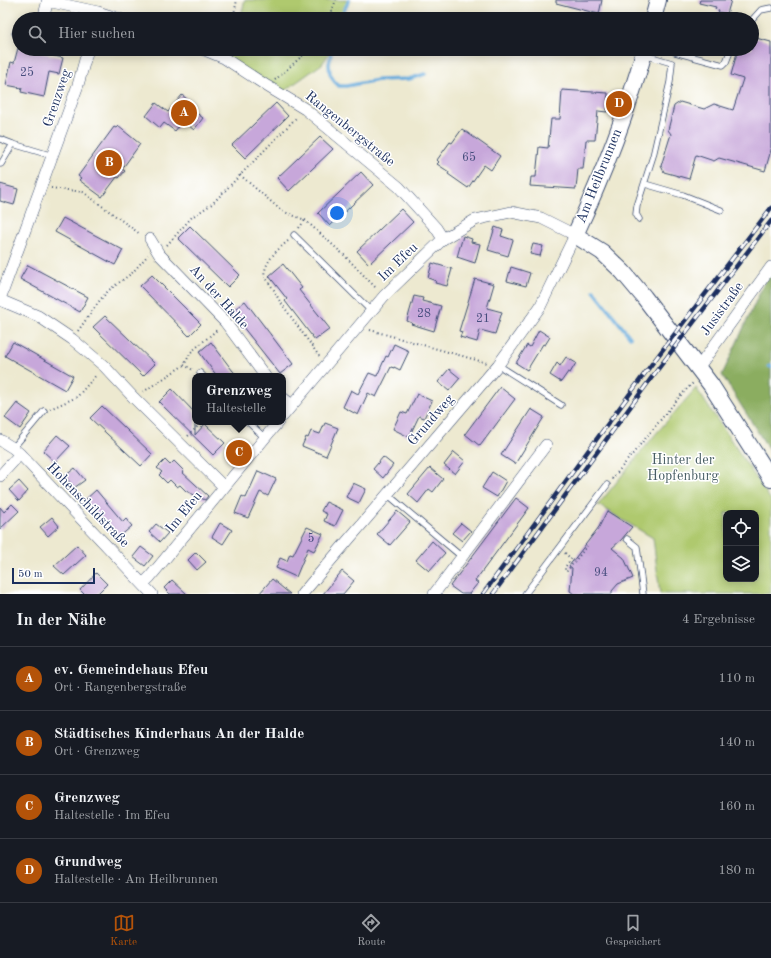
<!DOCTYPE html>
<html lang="de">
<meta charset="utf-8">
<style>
body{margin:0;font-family:"Old Standard TT",serif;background:#242831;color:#f1f3f6}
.controls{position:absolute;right:12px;bottom:12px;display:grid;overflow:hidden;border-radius:8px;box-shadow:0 2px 10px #0003}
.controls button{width:36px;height:36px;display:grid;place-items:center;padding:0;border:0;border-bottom:1px solid #363941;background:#171b24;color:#f1f3f6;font:20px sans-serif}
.scale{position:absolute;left:12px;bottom:10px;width:83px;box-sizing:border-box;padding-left:4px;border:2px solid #1b2f5e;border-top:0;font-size:11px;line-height:14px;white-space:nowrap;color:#1b2f5e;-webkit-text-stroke:3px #fff;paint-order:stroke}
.you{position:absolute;left:337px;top:213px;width:14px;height:14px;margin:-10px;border:3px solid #fff;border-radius:50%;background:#1a73e8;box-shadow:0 0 0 6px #1a73e833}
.badge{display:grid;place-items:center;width:26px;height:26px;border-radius:50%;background:#b45309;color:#fff;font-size:13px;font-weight:700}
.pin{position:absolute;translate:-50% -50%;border:2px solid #fff;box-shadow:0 1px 4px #0006}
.popup{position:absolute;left:192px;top:373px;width:94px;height:52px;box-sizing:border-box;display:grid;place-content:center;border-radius:8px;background:#171b24;filter:drop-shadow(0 1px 3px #0005);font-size:13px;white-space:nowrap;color:#9ea1a6}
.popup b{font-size:15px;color:#f1f3f6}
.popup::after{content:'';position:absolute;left:50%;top:100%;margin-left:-8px;border:8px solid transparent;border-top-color:#171b24}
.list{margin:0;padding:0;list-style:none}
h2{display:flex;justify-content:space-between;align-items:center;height:52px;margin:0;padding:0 16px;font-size:17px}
h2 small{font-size:13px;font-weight:400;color:#9ea1a6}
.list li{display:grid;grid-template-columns:26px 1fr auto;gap:12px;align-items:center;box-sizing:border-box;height:64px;padding:0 16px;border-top:1px solid #363941}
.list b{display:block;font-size:15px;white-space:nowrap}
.list p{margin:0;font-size:13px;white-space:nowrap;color:#9ea1a6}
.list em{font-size:13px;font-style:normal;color:#9ea1a6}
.icon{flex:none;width:22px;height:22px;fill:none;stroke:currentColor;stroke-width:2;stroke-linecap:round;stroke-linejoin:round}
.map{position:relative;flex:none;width:771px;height:594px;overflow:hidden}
.search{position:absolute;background:#171b24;box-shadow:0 2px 10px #0003;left:12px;right:12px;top:12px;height:44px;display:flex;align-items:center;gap:10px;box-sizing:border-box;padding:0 14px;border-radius:22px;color:#9ea1a6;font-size:15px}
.sheet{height:308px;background:#171b24}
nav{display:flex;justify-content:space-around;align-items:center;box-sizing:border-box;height:56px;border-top:1px solid #363941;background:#171b24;font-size:11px;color:#9ea1a6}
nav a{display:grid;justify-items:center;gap:2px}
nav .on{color:#b45309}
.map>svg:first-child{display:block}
</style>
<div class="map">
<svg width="771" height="594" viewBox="0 0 771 594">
<rect width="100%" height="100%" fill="#fff"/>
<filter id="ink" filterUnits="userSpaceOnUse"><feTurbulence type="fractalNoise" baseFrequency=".025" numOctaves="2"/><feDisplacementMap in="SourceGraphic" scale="8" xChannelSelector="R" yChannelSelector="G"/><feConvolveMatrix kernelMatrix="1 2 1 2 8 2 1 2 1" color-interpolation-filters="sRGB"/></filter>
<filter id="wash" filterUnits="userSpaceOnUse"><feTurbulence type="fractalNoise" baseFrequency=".012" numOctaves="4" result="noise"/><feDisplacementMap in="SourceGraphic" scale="16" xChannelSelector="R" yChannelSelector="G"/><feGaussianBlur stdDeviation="0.9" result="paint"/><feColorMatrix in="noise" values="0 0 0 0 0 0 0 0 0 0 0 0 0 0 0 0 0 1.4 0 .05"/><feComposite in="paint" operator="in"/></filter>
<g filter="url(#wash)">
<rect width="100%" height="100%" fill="#ede9d0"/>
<path fill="#afc96e" stroke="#657c66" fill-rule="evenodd" d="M245,0h105l-8,19h-102z
M231,49h101l-10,15 -42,30 -53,-31z
M696,388l75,112v94h-111l-7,-56 -55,-33 56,-69zM726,513h30v66h-30z"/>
<path fill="#8bad61" stroke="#536e60" d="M771,268v185l-49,-78z"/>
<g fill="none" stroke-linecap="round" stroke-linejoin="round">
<path stroke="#67acdd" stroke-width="3.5" d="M340,19l9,-19
M332,49l-3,15 1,10 4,7 5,5h7l32,-6 31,-1 16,-5
M594,291l36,46
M769,366l2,1"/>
</g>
<g id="blocks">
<path fill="#c7a7da" d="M556,0h46l-3,14 -43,-11z
M700,0h31l-4,14 -9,-2 1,-2 -4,-1 1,-2 -17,-4z
M752,37l19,5v108l-6,21 -46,-13 -5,3 -18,-6 -7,24 -25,-7 -3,-6 10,-32 -3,-4 6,-24 6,-4 24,7 10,-5 19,6 10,-31 -12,-4 7,-26h14z
M18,48l1,1h6l38,9 -4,16 -10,-2 -5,25 -23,-5 1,-4 -16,-3 5,-23 3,1z
M562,90l46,3 -1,19 -9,-1 -3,29h-9l-3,29h-5l-2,20 -46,-3 1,-9h5l3,-30 9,1 3,-29h9z
M182,95l11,9 -3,4 13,10 -9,12 -11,-9 -8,10 -11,-8 -4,5 -14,-12 10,-13 12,9z
M276,103l12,13 -43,42 -13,-13z
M118,126l22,18 -18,25 3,2 -6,7 -2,-1 -15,20 -23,-17 2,-2 -3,-2 36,-49 2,1z
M462,129l38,27 -9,14 -7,-5 -16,23 -20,-14 1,-2 -12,-8 2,-2 -2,-2 13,-18 2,1z
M320,137l13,12 -44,42 -12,-13z
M361,172l12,13 -43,41 -12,-13z
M0,184l18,5 -4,16 -14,-4z
M401,209l12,13 -44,42 -12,-13z
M63,218l60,32 -8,15 -60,-33z
M190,226l50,49 -12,12 -50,-49z
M495,227l8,3 -2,6 12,4 -5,16 -20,-6z
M463,236l9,3 -1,3 9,2 -5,19 -18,-6z
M533,244l10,2 -3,10 -10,-2z
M432,263l20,6 -5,17 -12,-3 1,-2 -8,-3z
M283,264l19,24 -3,2 31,39 -15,11 -30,-39 2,-2 -18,-23z
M28,265l60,32 -8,15 -60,-33z
M511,267l19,6 -4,13 -19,-5z
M152,275l49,49 -12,12 -49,-50z
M475,279l19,5 -7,24 15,4 -7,22 -15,-4 -3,12 -17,-5 2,-5 -3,-1z
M414,296l9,2 -1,3 19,5 -7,25 -23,-7 1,-1 -5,-2z
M245,301l48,63 -13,10 -49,-62z
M105,316l50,48 -12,12 -50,-49z
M539,330l11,7 -5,8 -2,-1 -16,26 -11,-7 11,-18 3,2z
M13,342l60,34 -8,14 -60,-34z
M211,342l18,24 8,10h-20l-18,-24z
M394,344l15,7 -9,19 -6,-3v1l-3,-1 -15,30 -8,-4 -10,22 -15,-8 8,-17 7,4 11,-21 8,3 9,-20 2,1z
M566,357l10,6 -6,10 -2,-1 -7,10 -11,-7 7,-12 3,3z
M449,369l11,9 -11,13 -11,-9z
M500,387l15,12 -35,47 -15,-12z
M172,389l23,24v22l10,-11 20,19 -12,12 -54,-53z
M417,394l15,7 -8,17 -5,-2 -10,21 -16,-8 8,-17 6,2z
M17,403l14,10 -11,16 -15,-11z
M102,406l50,48 -11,12 -51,-48z
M531,409l13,8 -29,47 -14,-9z
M325,423l13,5 -12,28 -24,-10 4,-9 2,1 3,-7 9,3z
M57,435l13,11 -15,16 -12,-11z
M454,452l11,9 -10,13 -11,-9z
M383,457l10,8 -10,13 -10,-9z
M165,460l5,5 4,-4 10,10 -2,1 26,24 -3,4 -19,-9 -6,-6 -3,2 -7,-7 -3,3 -8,-8 3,-3 -5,-4z
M75,468l10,12 -11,8 -9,-12z
M430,468l13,11 -10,13 -4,-3 -11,14 -10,-9z
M258,471l18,8 -8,17 -8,-4 -12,26 -13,-5 7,-17 4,2z
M492,472l14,9 -9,16 -15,-9z
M19,481l9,10 -9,10 -10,-11z
M353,483l13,6 -7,14 -13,-6z
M96,490l27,32 3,-3 6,7 -14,12 -33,-38z
M516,498l13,10 -54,73 3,2 -9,11h-8l-11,-8z
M326,502l17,8 -8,16 -11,-5 3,-7 -6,-3z
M12,504l7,7 -19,18v-22l4,5z
M397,511l13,11 -20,23 -13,-11z
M607,511l25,16 -11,13 -9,8 12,10 9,20 -15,6 -6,7v3h-38l-4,-3 2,-23 -3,-2 30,-39z
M52,517l7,9 -11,10 -8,-9z
M220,523l12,7 -9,14 -11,-7z
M461,523l10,8 -9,10 -10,-8z
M156,524l12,9 -8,9 -11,-10z
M307,527l16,7 -9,17 -6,-3 -12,29 -20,-9 4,-10 7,3 3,-7 3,1z
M432,541l13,12 -16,18 -13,-11z
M77,545l9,10 -22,20 -10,-9z
M141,547l12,9 -8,10 -12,-9z
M196,552l10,10 -9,8 -9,-10z
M342,571l12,10 -11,13h-20z
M96,573l11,11 -10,10h-13l-4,-4z
M272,579l18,15h-31z
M172,580l15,14h-17l-6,-6z"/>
</g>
</g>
<g filter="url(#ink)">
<use href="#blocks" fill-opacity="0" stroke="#3a4b6f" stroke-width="1"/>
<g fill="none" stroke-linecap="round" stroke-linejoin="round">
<defs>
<path id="lane" d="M752,20l9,-10 10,-2
M15,33l4,1
M675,52l48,13 3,-3 5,-13
M0,139l13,5 40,12
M0,164h1l12,-20
M645,184l38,11 38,15
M639,219l-3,-5 1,-8 16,-50 17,-74 2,-19 -27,-8
M294,235l77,76
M498,365l63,40
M200,373l3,3
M248,422l17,16
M13,448l31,-37
M387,494l75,63
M627,539l10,8 6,47
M525,594l82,-109"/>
<path id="street" d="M47,1l51,11 22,7
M43,19l5,-19
M202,49l22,9 43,28 38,23 94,78 37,41 7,11
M150,239l9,15 66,68 40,54
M0,299l78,-214 10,-36
M0,300l38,16 34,23 32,27 30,32 90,89
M698,368l73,-101
M283,398l9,7
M283,416l101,-120 59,-57 32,-19 36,-8 30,6 34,17 -35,72 -42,58 -196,229
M0,440l13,8 7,6 132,140
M0,476l20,-22
M143,584l7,-7 128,-155
M434,594l112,-149"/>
<path id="secondary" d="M653,19l5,-19
M645,49c-18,64 -42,126 -70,186l27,17 21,20 21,25 67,88 60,94"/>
</defs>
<use href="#lane" stroke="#3a4b6f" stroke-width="7"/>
<use href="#street" stroke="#3a4b6f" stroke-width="12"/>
<use href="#secondary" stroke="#3a4b6f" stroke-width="18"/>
<path stroke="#3a4b6f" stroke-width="2" stroke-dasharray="1 3" stroke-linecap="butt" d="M233,19l4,-19
M329,19l7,-19
M275,80l35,-31
M240,175l42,36 23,9 39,35 32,33
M51,188l32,4 57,42
M299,228l6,-8
M288,241c-11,9 -22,19 -24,34l10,15 5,10 40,56
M167,245l25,-28 20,-13 85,-87
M370,330l117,33
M78,331l22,-31 9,-10 23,-17 16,-18
M184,365l9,5
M143,392l41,-27 7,-13 27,-23
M50,409l27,-12 20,-23
M188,436l14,-14
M612,479l69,-84 12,-12
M565,553l6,6 -6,8v4h2l20,-25"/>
<use href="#lane" stroke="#fff" stroke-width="5.5"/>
<use href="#street" stroke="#fff" stroke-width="11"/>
<use href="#secondary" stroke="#fff" stroke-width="16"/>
<defs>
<path id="rail" d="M483,594l168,-229 120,-157
M493,594l165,-225 113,-148"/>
</defs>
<use href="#rail" stroke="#1b2f5e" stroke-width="4.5"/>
<use href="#rail" stroke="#fff" stroke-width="3" stroke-dasharray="9" stroke-linecap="butt"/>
</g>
</g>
<g text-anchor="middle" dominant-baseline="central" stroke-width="3" stroke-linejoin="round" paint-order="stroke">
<g font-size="12" fill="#464d7d">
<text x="27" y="73">25</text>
<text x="469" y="158">65</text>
<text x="424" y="314">28</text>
<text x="483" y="319">21</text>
<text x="311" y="539">5</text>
<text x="601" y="573">94</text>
</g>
<g font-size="14" fill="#1b2f5e" stroke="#fff">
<text transform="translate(57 98) rotate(-71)">Grenzweg</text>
<text transform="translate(350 129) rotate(39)">Rangenbergstraße</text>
<text transform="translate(599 176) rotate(-68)">Am Heilbrunnen</text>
<text transform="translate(398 262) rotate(-44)">Im Efeu</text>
<text transform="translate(219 297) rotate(48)">An der Halde</text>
<text transform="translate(722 309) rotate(-54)">Jusistraße</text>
<text transform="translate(431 420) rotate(-49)">Grundweg</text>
<text transform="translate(88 505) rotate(46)">Hohenschildstraße</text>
<text transform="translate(184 512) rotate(-51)">Im Efeu</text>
</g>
<g font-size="14" fill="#475d63" stroke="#fff">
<text x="683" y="460">Hinter der<tspan x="683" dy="16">Hopfenburg</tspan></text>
</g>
</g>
</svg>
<div class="controls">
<button><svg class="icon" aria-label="locate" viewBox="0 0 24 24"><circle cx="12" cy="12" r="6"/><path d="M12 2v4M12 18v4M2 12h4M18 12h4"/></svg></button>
<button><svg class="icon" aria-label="layers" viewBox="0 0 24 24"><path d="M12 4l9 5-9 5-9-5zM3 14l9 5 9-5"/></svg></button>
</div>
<div class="scale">50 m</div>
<div class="you"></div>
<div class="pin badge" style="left:184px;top:113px">A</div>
<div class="pin badge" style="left:109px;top:163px">B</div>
<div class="pin badge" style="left:239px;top:453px">C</div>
<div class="popup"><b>Grenzweg</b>Haltestelle</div>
<div class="pin badge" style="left:619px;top:104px">D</div>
<div class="search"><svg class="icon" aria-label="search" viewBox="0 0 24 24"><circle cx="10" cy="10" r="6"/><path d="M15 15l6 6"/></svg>Hier suchen</div>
</div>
<section class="sheet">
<h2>In der Nähe<small>4 Ergebnisse</small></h2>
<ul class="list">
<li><span class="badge">A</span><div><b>ev. Gemeindehaus Efeu</b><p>Ort · Rangenbergstraße</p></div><em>110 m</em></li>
<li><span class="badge">B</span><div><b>Städtisches Kinderhaus An der Halde</b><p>Ort · Grenzweg</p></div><em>140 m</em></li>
<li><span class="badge">C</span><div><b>Grenzweg</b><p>Haltestelle · Im Efeu</p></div><em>160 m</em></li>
<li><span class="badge">D</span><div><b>Grundweg</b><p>Haltestelle · Am Heilbrunnen</p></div><em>180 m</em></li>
</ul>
</section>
<nav>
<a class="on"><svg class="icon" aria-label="map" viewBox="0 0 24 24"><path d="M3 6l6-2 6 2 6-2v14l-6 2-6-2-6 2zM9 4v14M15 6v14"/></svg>Karte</a>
<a><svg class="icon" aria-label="directions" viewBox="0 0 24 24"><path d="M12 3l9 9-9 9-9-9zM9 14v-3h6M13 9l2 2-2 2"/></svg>Route</a>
<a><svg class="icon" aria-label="saved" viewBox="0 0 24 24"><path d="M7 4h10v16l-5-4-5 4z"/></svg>Gespeichert</a>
</nav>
